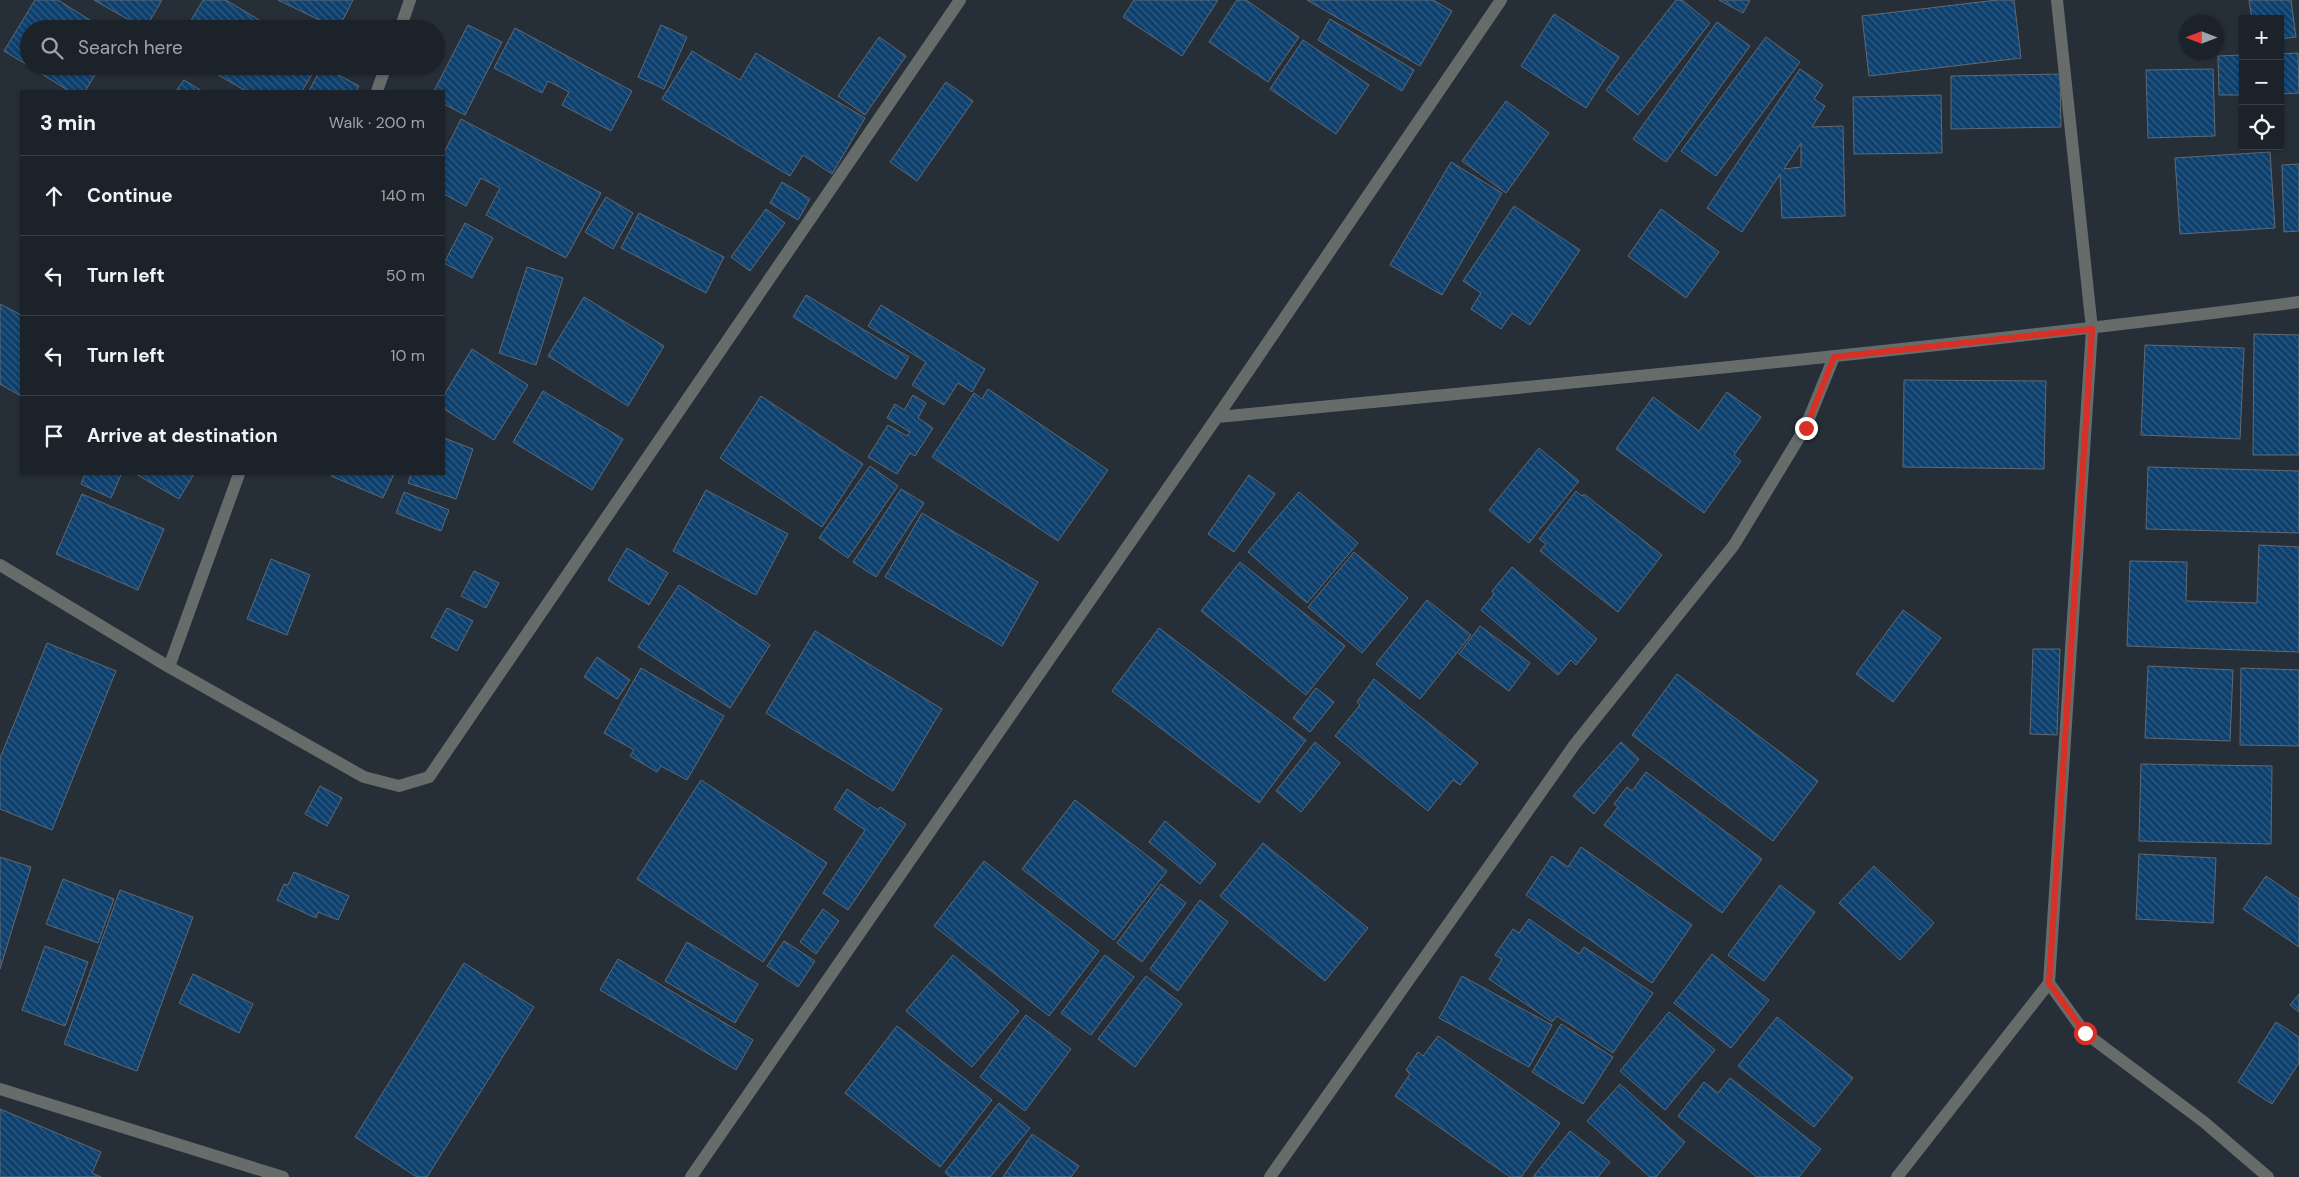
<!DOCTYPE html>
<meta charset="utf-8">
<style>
body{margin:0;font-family:"DM Sans",sans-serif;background:#292f35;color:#f1f3f6}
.controls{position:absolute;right:15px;top:15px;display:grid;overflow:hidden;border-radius:0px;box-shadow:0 1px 4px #0004}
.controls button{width:45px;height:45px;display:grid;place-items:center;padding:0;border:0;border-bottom:1px solid #3a3f46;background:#1c2229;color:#f1f3f6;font:25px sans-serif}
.compass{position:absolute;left:2179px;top:15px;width:45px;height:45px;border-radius:50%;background:#1c2229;box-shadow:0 1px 4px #0004;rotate:270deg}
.stop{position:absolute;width:15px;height:15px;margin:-11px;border:4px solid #d93025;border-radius:50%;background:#fff}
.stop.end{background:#d93025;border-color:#fff;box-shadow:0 1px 5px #0008}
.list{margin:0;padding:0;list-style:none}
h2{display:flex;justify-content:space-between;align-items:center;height:65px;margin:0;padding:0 20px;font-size:21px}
h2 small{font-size:16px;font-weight:400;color:#a0a4a8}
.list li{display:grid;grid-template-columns:32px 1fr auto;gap:15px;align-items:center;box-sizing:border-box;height:80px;padding:0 20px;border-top:1px solid #3a3f46}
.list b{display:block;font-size:19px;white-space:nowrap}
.list em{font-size:16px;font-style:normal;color:#a0a4a8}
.icon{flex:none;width:28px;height:28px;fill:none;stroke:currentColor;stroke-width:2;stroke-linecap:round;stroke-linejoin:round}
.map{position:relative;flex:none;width:2299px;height:1177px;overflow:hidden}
.search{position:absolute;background:#1c2229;box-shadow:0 1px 4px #0004;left:20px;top:20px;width:425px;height:55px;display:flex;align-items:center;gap:12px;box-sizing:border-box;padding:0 18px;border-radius:28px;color:#a0a4a8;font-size:19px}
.panel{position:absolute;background:#1c2229;box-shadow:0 1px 4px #0004;left:20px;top:90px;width:425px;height:385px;border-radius:0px}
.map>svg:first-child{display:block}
</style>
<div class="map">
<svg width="2299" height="1177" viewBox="0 0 2299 1177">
<defs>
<pattern id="building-back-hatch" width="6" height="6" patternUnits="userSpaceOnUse" patternTransform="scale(1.25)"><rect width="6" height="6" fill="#0e406e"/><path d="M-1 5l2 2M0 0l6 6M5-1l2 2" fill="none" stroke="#315c83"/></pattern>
</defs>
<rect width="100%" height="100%" fill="#262e37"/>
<path fill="url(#building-back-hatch)" stroke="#606973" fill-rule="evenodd" d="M35,0h23l46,29h-75v37l-25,-15z
M94,0h68l-17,29z
M203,0h23l48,29h-88z
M278,0h75l-15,29z
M1134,0h84l-36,56 -59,-39z
M1237,0h9l53,37 -31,45 -59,-40z
M1307,0h126l19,11 -32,55z
M1676,0h6l28,23 -72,92 -32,-25z
M1719,0h31l-7,13z
M1997,0h17l7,58 -152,18 -7,-60z
M2249,0h42l5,37 -16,2v-20h-28z
M1554,14l65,43 -33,51 -65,-42z
M1330,19l84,51 -12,21 -84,-51z
M1717,22l33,24 -84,116 -33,-23z
M468,25l34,17 -37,73 -21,-11v-13h-10z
M661,25l26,12 -23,52 -26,-12z
M515,28l117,63 -21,40 -49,-26 7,-13 -21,-11 -6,12 -48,-25z
M879,37l27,19 -41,59 -27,-19z
M1766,37l34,25 -84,114 -35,-25z
M1303,40l66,45 -33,49 -66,-45z
M692,51l48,29 16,-27 109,65 -33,56 -29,-19 -13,21 -128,-77z
M2298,53l1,40 -19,1v-40z
M2243,55v40h-24l-1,-39z
M29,66h88l-5,8 -12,-7 -15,24h-16z
M203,66h114l-15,25h-56z
M322,66l37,20 -3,5h-47z
M1800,69l23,16 -9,14 11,7 -13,21 31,-1 2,90 -63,2 -2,-44 -38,58 -35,-24zM1801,143v24l-17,2z
M2213,69l2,67 -67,2 -2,-68z
M2060,74l1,53 -110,2v-53z
M184,80l18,11h-26z
M946,82l27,19 -56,80 -27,-19z
M1941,95l1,58 -88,1 -1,-57z
M1506,101l43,32 -43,60 -44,-32z
M461,119l140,74 -35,65 -80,-43 14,-27 -19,-10 -15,28 -22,-12v-41z
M2270,152l5,76 -95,6 -5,-76z
M1451,162l51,31 -60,102 -52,-30z
M2299,164v67l-15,1 -2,-67z
M782,182l28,17 -12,21 -28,-17z
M606,197l27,16 -20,36 -28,-17z
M1514,206l66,44 -50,75 -18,-12 -11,16 -30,-20 10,-16 -18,-12z
M766,209l19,14 -35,48 -19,-14z
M1661,209l58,43 -33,46 -58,-42z
M639,213l85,44 -18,36 -85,-45z
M465,223l28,15 -21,40 -28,-15z
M527,267l36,11 -27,87 -37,-12z
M806,295l103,62 -13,22 -103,-62z
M584,297l80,49 -36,60 -80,-50z
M0,304l21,11v81l-21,-12z
M881,305l104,64 -13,23 -14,-9 -14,22 -32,-20 14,-23 -58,-36z
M2254,334l45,1v120h-46z
M2145,345l99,3 -4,91 -99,-4z
M472,349l56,36 -34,55 -50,-31v-14z
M1904,380l142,1 -2,88 -141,-2z
M988,389l120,81 -50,71 -126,-84 42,-64 8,6z
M543,391l80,48 -31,51 -79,-48z
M1727,392l34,25 -27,38 7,6 -37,52 -88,-64 37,-52 46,34z
M913,395l13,8 -8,15 15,10 -18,28 -5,-3 -13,21 -29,-17 20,-32 19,11 3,-4 -23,-14 8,-14 9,6z
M761,396l102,68 -41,63 -102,-69z
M444,438l29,11 -17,50 -48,-16 3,-9h33z
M1539,448l40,33 -50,62 -40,-33z
M870,466l28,20 -50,72 -29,-20z
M2148,467l151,4v62l-153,-4z
M85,474h33l3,1 -10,23 -30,-14z
M136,474h58l-15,25z
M332,474h62l-11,24 -52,-22z
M1249,475l26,19 -41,58 -26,-18z
M901,489l23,14 -48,74 -23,-15z
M706,490l82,44 -32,61 -83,-44z
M1576,491l6,5 2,-2 78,61 -44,57 -78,-61 6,-7 -7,-5z
M404,492l45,18 -8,21 -45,-18z
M1299,492l59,51 -51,60 -59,-51z
M82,494l82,35 -26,61 -82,-36z
M922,513l116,69 -36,64 -117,-69z
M2259,545l40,2v105l-172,-6 3,-85 57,1 -1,39 71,2z
M627,548l41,25 -19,32 -41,-25z
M1354,552l54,46 -46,55 -54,-46z
M271,559l39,16 -23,60 -40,-16z
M1240,562l105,84 -39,49 -105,-84z
M1512,567l85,72 -21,26 -5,-5 -13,15 -77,-65 13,-16 -2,-3z
M474,571l25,12 -13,25 -25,-12z
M679,585l91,60 -40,63 -92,-61z
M1427,600l44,35 -51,64 -44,-35z
M447,608l26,13 -16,30 -26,-14z
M1903,610l38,28 -48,64 -37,-28z
M1480,626l50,37 -21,28 -50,-37z
M1159,628l147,112 -47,63 -147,-112z
M815,631l127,78 -49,82 -127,-78z
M47,643l69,28 -64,159 -52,-21v-51z
M2033,649h27l-3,86 -27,-1z
M597,657l33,23 -13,19 -33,-22z
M2148,666l85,4 -3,71 -85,-3z
M641,668l83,48 -37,64 -26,-14 -4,6 -27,-16 4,-6 -30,-17z
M2241,668l58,2v76l-59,-1z
M1677,674l141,107 -45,60 -141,-106z
M1374,679l104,84 -18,22 -7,-5 -25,31 -93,-75 25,-31 -3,-3z
M1316,688l18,14 -24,30 -17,-14z
M1315,742l25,21 -39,49 -25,-21z
M1621,742l18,17 -45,55 -21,-18z
M2141,764l131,2 -1,78 -132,-3z
M1646,772l116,87 -40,54 -118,-88 14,-18 -4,-3 13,-17 5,4z
M701,780l126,83 -64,99 -126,-83z
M320,786l22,12 -15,28 -22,-12z
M847,789l31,21 2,-3 26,17 -58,86 -25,-17 42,-63 -31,-21z
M1075,800l92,71 -53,69 -92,-71z
M1165,821l51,43 -16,20 -51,-42z
M1263,843l105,85 -43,53 -105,-85z
M1581,847l111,78 -40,58 -126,-88 26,-39 16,11z
M2139,854l77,4 -3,65 -77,-4z
M0,857l31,10 -31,102z
M984,861l115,90 -50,65 -115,-90z
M1874,866l60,57 -34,37 -61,-57z
M294,872l55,24 -11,24 -20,-8 -2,6 -39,-18 7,-16 4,1z
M2266,876l33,23v48l-56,-38z
M63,879l51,20 -16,44 -52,-19z
M1161,884l25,19 -44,59 -25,-19z
M1780,885l35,27 -51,69 -36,-26z
M120,890l73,27 -56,154 -73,-27z
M1200,900l28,22 -50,69 -28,-22z
M823,909l16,12 -23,33 -16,-12z
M1529,919l50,35 5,-7 69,46 -40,60 -56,-37 -5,6 -63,-43 13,-20 -7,-4 18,-26 6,4z
M784,941l31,20 -17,26 -31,-21z
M687,942l71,42 -23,39 -70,-42z
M45,946l43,16 -23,64 -43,-16z
M1712,954l57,46 -38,48 -57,-45z
M953,955l66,56 -47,56 -66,-56z
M1105,955l29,22 -43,58 -30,-22z
M618,959l135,81 -17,30 -136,-80z
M464,963l70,44 -107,170h-10l-62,-40z
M193,974l60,30 -14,29 -60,-30z
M1146,976l36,28 -47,63 -37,-28z
M1462,976l90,49 -23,42 -90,-49z
M2299,994v18l-9,-7z
M1669,1012l46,38 -50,60 -45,-39z
M1026,1015l45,34 -46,62 -45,-34z
M1777,1017l76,61 -39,49 -76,-61z
M2276,1022l23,15v26l-27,41 -34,-22z
M1561,1024l52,33 -30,47 -51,-32z
M897,1026l95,74 -52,67 -95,-74z
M1438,1036l122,87 -39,54h-11l-115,-81 15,-22 -4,-4 12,-18 5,4z
M1730,1078l91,71 -22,28h-42l-79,-61 26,-34 14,11z
M1620,1084l65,58 -29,35h-6l-63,-56z
M999,1103l31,25 -40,49h-40l-5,-5z
M0,1109l101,43 -9,21 9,4h-101z
M1570,1131l40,31 -12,15h-65z
M1032,1134l47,32 -8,11h-68z"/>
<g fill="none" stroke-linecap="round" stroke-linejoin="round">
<path stroke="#666c6a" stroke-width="12" d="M0,1089l283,88"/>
<path stroke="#666c6a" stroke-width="12" d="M2057,0l35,329 -43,654 36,50 119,89 64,55
M400,29l10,-29
M377,91l9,-25
M1217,417c361,-35 722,-68 1082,-115
M0,565l169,102 195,110 35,9 30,-9 531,-777
M169,667l70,-193
M691,1177l526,-760 284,-417
M1270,1177l305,-433 159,-199 71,-117 29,-71
M1897,1177l152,-194"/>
</g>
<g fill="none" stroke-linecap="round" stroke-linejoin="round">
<path stroke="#d93025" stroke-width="6" d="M1806,428l28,-71 258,-28 -43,654 36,50"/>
</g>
</svg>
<div class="controls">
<button>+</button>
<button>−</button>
<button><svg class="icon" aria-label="locate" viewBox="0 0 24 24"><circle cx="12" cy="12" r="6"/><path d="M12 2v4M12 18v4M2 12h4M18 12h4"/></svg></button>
</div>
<svg class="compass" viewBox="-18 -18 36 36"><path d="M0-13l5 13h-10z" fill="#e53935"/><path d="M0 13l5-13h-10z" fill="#a0a4a8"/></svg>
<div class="stop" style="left:2085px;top:1033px"></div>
<div class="stop end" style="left:1806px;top:428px"></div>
<div class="search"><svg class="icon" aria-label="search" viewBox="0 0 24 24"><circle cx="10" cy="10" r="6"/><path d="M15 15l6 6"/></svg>Search here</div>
<section class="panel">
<h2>3 min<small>Walk · 200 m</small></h2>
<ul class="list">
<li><svg class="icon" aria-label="ahead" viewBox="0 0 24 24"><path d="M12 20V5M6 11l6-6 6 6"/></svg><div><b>Continue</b></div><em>140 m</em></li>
<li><svg class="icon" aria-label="left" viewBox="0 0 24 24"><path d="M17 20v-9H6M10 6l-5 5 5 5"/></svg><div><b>Turn left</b></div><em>50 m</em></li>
<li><svg class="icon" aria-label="left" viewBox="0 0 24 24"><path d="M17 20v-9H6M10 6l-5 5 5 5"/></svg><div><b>Turn left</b></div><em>10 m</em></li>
<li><svg class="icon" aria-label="arrive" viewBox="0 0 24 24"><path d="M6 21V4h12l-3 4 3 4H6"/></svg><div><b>Arrive at destination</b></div></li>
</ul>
</section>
</div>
